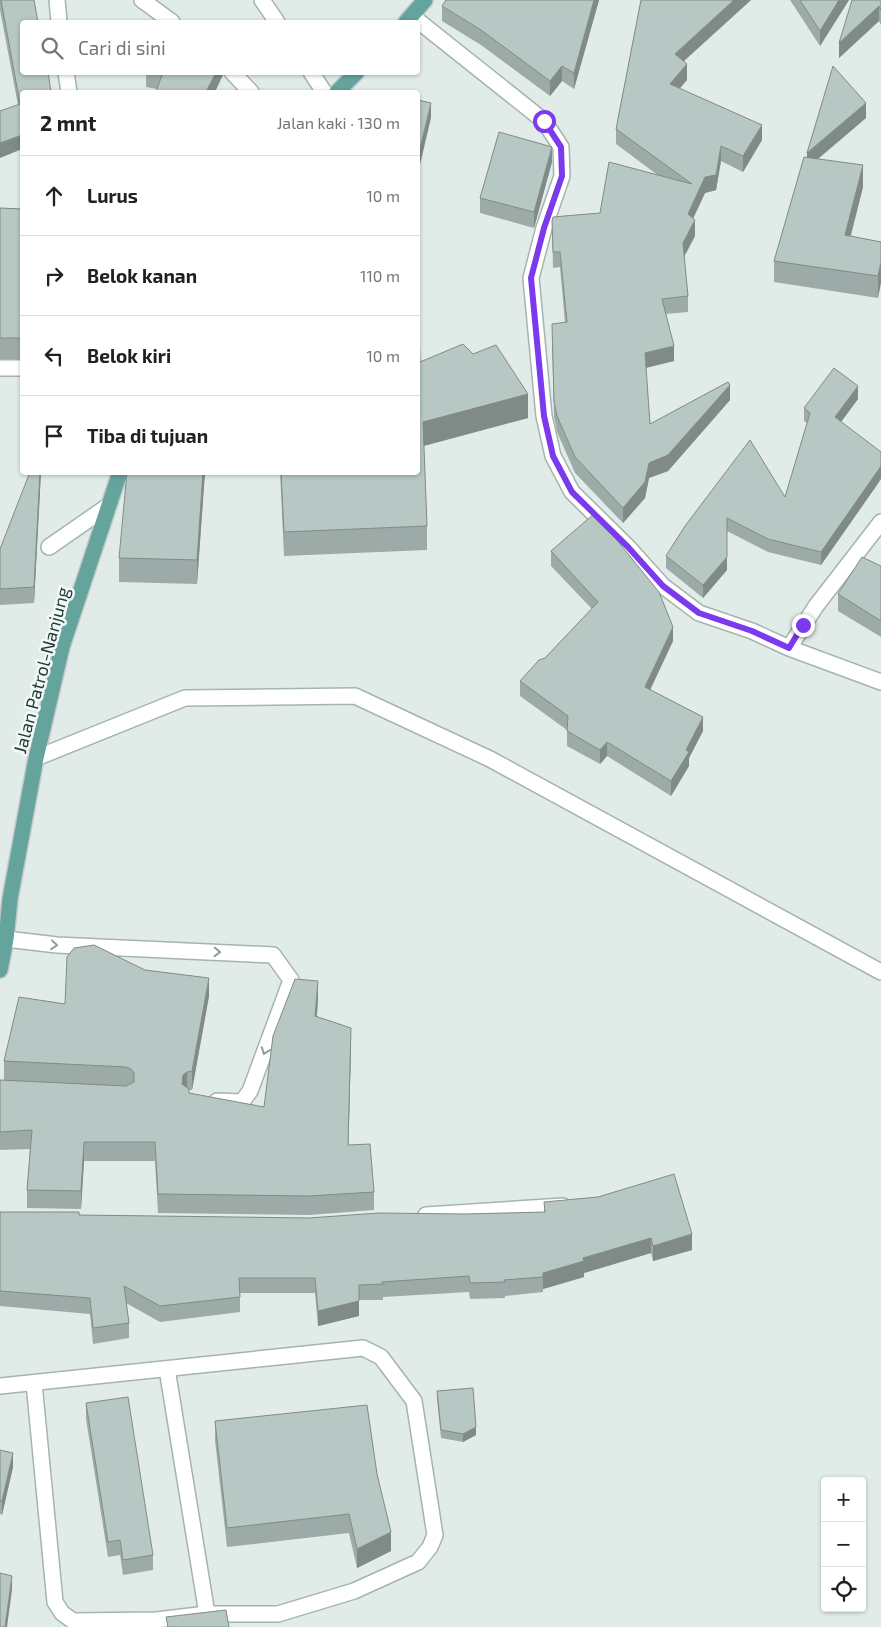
<!DOCTYPE html>
<html lang="id">
<meta charset="utf-8">
<style>
body{margin:0;font-family:"Exo 2",sans-serif;background:#f6f6f6;color:#202124}
.controls{position:absolute;right:15px;bottom:15px;display:grid;overflow:hidden;border-radius:5px;box-shadow:0 1px 4px #0004}
.controls button{width:45px;height:45px;display:grid;place-items:center;padding:0;border:0;border-bottom:1px solid #e0e0e0;background:#fff;color:#202124;font:25px sans-serif}
.stop{position:absolute;width:15px;height:15px;margin:-11px;border:4px solid #7c3aed;border-radius:50%;background:#fff}
.stop.end{background:#7c3aed;border-color:#fff;box-shadow:0 1px 5px #0008}
.list{margin:0;padding:0;list-style:none}
h2{display:flex;justify-content:space-between;align-items:center;height:65px;margin:0;padding:0 20px;font-size:21px}
h2 small{font-size:16px;font-weight:400;color:#757577}
.list li{display:grid;grid-template-columns:32px 1fr auto;gap:15px;align-items:center;box-sizing:border-box;height:80px;padding:0 20px;border-top:1px solid #e0e0e0}
.list b{display:block;font-size:19px;white-space:nowrap}
.list em{font-size:16px;font-style:normal;color:#757577}
.icon{flex:none;width:28px;height:28px;fill:none;stroke:currentColor;stroke-width:2;stroke-linecap:round;stroke-linejoin:round}
.map{position:relative;flex:none;width:881px;height:1627px;overflow:hidden}
.search{position:absolute;background:#fff;box-shadow:0 1px 4px #0004;left:20px;top:20px;width:400px;height:55px;display:flex;align-items:center;gap:12px;box-sizing:border-box;padding:0 18px;border-radius:5px;color:#757577;font-size:19px}
.panel{position:absolute;background:#fff;box-shadow:0 1px 4px #0004;left:20px;top:90px;width:400px;height:385px;border-radius:5px}
.map>svg:first-child{display:block}
</style>
<div class="map">
<svg width="881" height="1627" viewBox="0 0 881 1627">
<rect width="100%" height="100%" fill="#e1ece9"/>
<g fill="none" stroke-linecap="round" stroke-linejoin="round">
<defs>
<path id="minor" d="M57,0l2,22
M142,0l30,22
M262,0l15,22
M412,16l132,105 17,26 1,29 -18,52 -13,50 13,138 9,40 19,36 56,55 35,39 36,27 53,18 37,17 92,34
M66,72l3,20
M232,72l19,20
M311,72l13,20
M0,368h22
M49,547l59,-41
M789,648l27,-42 65,-84
M36,758l149,-60 170,-2 135,63 391,213
M6,939l51,6 216,10 18,25 -41,111 -8,11 -25,-1
M426,1215l137,-9
M167,1369l40,245
M0,1386l363,-38 18,9 33,44 21,134 -5,12 -12,15 -64,29 -76,23h-71l-51,6 -83,1 -11,-8 -7,-11 -21,-219"/>
<path id="major" d="M406,22l19,-22
M337,92l20,-20
M0,970l6,-31 4,-40 26,-141 26,-111 58,-175"/>
</defs>
<use href="#minor" stroke="#a4b4b1" stroke-width="18"/>
<use href="#major" stroke="#c1c9c8" stroke-width="18"/>
<use href="#minor" stroke="#fff" stroke-width="15"/>
<use href="#major" stroke="#65a39d" stroke-width="15"/>
</g>
<path fill="#9daba8" d="M0,0h34l-12,149 -4,-44 -18,-95z
M446,0h153l-25,89 -12,-8 -12,15 -69,-51 -39,-24v-15z
M641,0h110l-67,61 3,19 -8,9 83,51 -19,32 -22,-11 -5,29 -11,3 -12,26 2,17 -11,20 4,40v16l-22,2 8,47 -28,7 4,56 80,-24 -62,71 -19,7 -4,20 -22,25 -48,-50 -18,-41 -3,-16 -2,-77 13,-16 -5,-56 -7,1 -1,-47 48,-8 59,-37 -43,-32v-15z
M790,0h59l-29,46z
M881,0v25l-2,-4 -40,37z
M146,72h77v3l-66,14 -11,-2z
M866,118l-48,41 45,28 -12,49 30,6 -3,56 -104,-16v-21l33,-103z
M552,162l-18,66 -54,-15v-15z
M0,208l22,1v150h-22z
M420,362l108,56 -104,28 3,80v24l-143,6 -4,-84h138z
M858,399l-17,23 38,60 -58,83 -53,-13 -41,-21v39l-24,28 -37,-30v-12l19,-30 100,-29 22,-74 -3,-2v-13z
M41,472l-7,131 -34,2v-56z
M205,472l-8,112 -78,-2v-24z
M551,551l122,90 -23,48 53,42 -14,27v8l-18,30 -64,-40 -7,8 -33,-18v-16l-47,-34v-15l25,-23 47,-49 -41,-43z
M881,566v71l-43,-26v-17z
M145,970l64,26 -17,94h-3v3l75,14 54,-107 -1,16 34,31 -3,98 26,47v18l-65,5 -151,-2 -3,-52h-71l-3,48 -54,-1v-18l3,-41 -30,1v-70h4v-19l61,-57z
M544,1202l148,48 -39,11 -2,-8 -67,20v4l-41,12v3l-38,4v2l-35,1 -1,-7 -86,5v3h-24v16l-41,10 -3,-33h-75v19l-80,10 -34,-19 3,20v15l-36,6 -3,-30 -90,-8v-94l79,3 230,3 235,-6z
M437,1391l39,44 -13,7 -22,-4 -4,-39z
M86,1403l67,152v15l-30,5 -3,-20 -12,2 -22,-138z
M215,1421l162,53 14,77 -34,17 -8,-35 -122,14 -12,-107z
M0,1450l13,17 -11,48 -2,-1z"/>
<path fill="#808b88" d="M594,0h5l-25,89v-16z
M734,0h17l-76,69v-15z
M839,0h10l-29,46v-15z
M879,6v15l-40,37v-15z
M687,64v16l-17,20v-16z
M562,66v15l-12,15v-15z
M216,72h7v3l-8,17h-9z
M431,103v15l-13,55v-16z
M866,103v15l-59,50v-15z
M762,125v15l-19,32v-16z
M22,135v14l-22,9v-15z
M721,146v15l-5,29 -11,3 -17,36v-15l17,-37z
M552,147v15l-18,66v-16z
M863,165v22l-18,69v-21z
M695,220v16l-12,23v-16z
M881,262v21l-3,15v-22z
M674,346v15l-29,7v-15z
M730,385v15l-62,71 -19,7 -4,20 -22,25v-15l26,-45z
M858,386v13l-23,31v-13z
M528,394v24l-105,28v-24z
M881,466v13l-2,3 -58,83v-13z
M40,472h1l-7,131v-16z
M203,472h2l-8,112v-24z
M727,518v52l-24,28v-13z
M673,627v14l-28,60v-14z
M703,717v14l-14,27v8l-18,30v-15z
M607,742v14l-7,8v-14z
M209,978v18l-17,94v-19z
M318,981v19l-3,34v-18z
M351,1028v19l-3,116v-18z
M187,1072v18l-5,-6 1,-9z
M84,1142v19l-3,48v-18z
M692,1234v16l-39,11v-15z
M651,1238v15l-67,20v4l-41,12v3v-19l40,-15z
M359,1285v31l-41,10v-15z
M476,1427v8l-13,7v-8z
M13,1453v14l-11,48v-14z
M391,1532v19l-34,17v-19z
M12,1576v14l-5,37h-2z"/>
<path fill="#b7c7c3" stroke="#808b88" d="M1,0h33l4,22h-16v50h26l3,20h-29v43l-22,8v-32l20,-7z
M446,0h148l-20,73 -12,-7 -12,15 -69,-51 -39,-24z
M641,0h93l-59,54 12,10 -17,20 92,41 -19,31 -22,-10 -5,29 -11,2 -17,37 7,6 -12,23 5,53 -26,3 12,47 -29,7 5,71 78,-42 2,3 -62,70 -19,8 -4,19 -22,26 -48,-51 -18,-41 -3,-15 -2,-77 15,-2 -7,-70h-7l-1,-31 1,-4 47,-4 9,-51 83,22 -76,-55z
M800,0h39l-19,31z
M852,0h29v10l-2,-4 -40,37z
M833,66l33,37 -59,50z
M163,72h53l-10,20h-50z
M418,100l13,3 -13,54z
M499,132l53,15 -18,65 -54,-14z
M804,157l59,8 -18,70 36,7v20l-3,14 -104,-15z
M0,208l22,1v129h-22z
M418,290l2,72 43,-18 10,10 23,-9 32,49 -105,28 4,104 -143,6 -3,-60h137z
M834,368l24,18 -23,31 46,35v14l-2,3 -58,83 -53,-13 -41,-21v39l-24,28 -37,-29 19,-30 65,-86 35,57 25,-84 -6,-5z
M30,472h10l-6,115 -34,2v-40z
M127,472h76l-6,88 -78,-2z
M595,513l64,79 14,35 -28,60 58,30 -17,33 3,2 -18,29 -64,-39 -7,8 -33,-19 1,-15 -48,-35 19,-21 6,-2 53,-56 -47,-51z
M862,557l19,9v55l-43,-27z
M94,945l51,25 64,8 -17,93 -5,1 -4,3 -1,9 7,5v4l75,14 9,-71 22,-57 23,2 -3,35 36,12 -3,117 22,-1 4,48 -65,4 -151,-2 -3,-52h-71l-3,49 -54,-1 5,-60 -32,2v-52l126,6 8,-4v-9l-3,-4 -5,-2 -122,-6 15,-64 46,7 2,-47 7,-9z
M674,1174l18,60 -39,12 -2,-8 -68,20 1,3 -41,12v4l-39,3 1,2 -35,1 -1,-7 -87,6 1,2 -24,1v16l-41,10 -3,-33h-76l1,19 -80,9 -36,-20 5,37 -36,5 -3,-30 -90,-7v-79h79v3l230,3 70,-5 87,1 79,-2 -1,-10 54,-5z
M473,1388l3,39 -13,7 -22,-4 -4,-39z
M128,1397l25,158 -30,5 -3,-20 -12,2 -22,-139z
M367,1405l10,69 14,58 -34,17 -8,-35 -122,14 -12,-107z
M0,1450l13,3 -11,48h-2z
M0,1573l12,3 -7,51h-5z
M226,1610l3,17h-61l-2,-10z"/>
<defs><path id="oneway-chevron" d="M-2-3.5L2.5 0L-2 3.5" fill="none" stroke-width="1.6" stroke-linecap="round" stroke-linejoin="round" transform="scale(1.25)"/></defs>
<g stroke="#909e9c">
<use href="#oneway-chevron" transform="translate(54 945) rotate(6)"/>
<use href="#oneway-chevron" transform="translate(217 952) rotate(2)"/>
<use href="#oneway-chevron" transform="translate(265 1051) rotate(110)"/>
</g>
<g fill="none" stroke-linecap="round" stroke-linejoin="round">
<path stroke="#7c3aed" stroke-width="6" d="M544,121l17,26 1,29 -18,52 -13,50 13,138 9,40 19,36 56,55 35,39 36,27 53,18 37,17 14,-23"/>
</g>
<g text-anchor="middle" dominant-baseline="central" stroke-width="5" stroke-linejoin="round" paint-order="stroke">
<g font-size="18" fill="#213d3a" stroke="#f2f9f6">
<text transform="translate(41 670) rotate(-75)">Jalan Patrol-Nanjung</text>
</g>
</g>
</svg>
<div class="controls">
<button>+</button>
<button>−</button>
<button><svg class="icon" aria-label="locate" viewBox="0 0 24 24"><circle cx="12" cy="12" r="6"/><path d="M12 2v4M12 18v4M2 12h4M18 12h4"/></svg></button>
</div>
<div class="stop" style="left:544px;top:121px"></div>
<div class="stop end" style="left:803px;top:625px"></div>
<div class="search"><svg class="icon" aria-label="search" viewBox="0 0 24 24"><circle cx="10" cy="10" r="6"/><path d="M15 15l6 6"/></svg>Cari di sini</div>
<section class="panel">
<h2>2 mnt<small>Jalan kaki · 130 m</small></h2>
<ul class="list">
<li><svg class="icon" aria-label="ahead" viewBox="0 0 24 24"><path d="M12 20V5M6 11l6-6 6 6"/></svg><div><b>Lurus</b></div><em>10 m</em></li>
<li><svg class="icon" aria-label="right" viewBox="0 0 24 24"><path d="M7 20v-9h11M14 6l5 5-5 5"/></svg><div><b>Belok kanan</b></div><em>110 m</em></li>
<li><svg class="icon" aria-label="left" viewBox="0 0 24 24"><path d="M17 20v-9H6M10 6l-5 5 5 5"/></svg><div><b>Belok kiri</b></div><em>10 m</em></li>
<li><svg class="icon" aria-label="arrive" viewBox="0 0 24 24"><path d="M6 21V4h12l-3 4 3 4H6"/></svg><div><b>Tiba di tujuan</b></div></li>
</ul>
</section>
</div>
